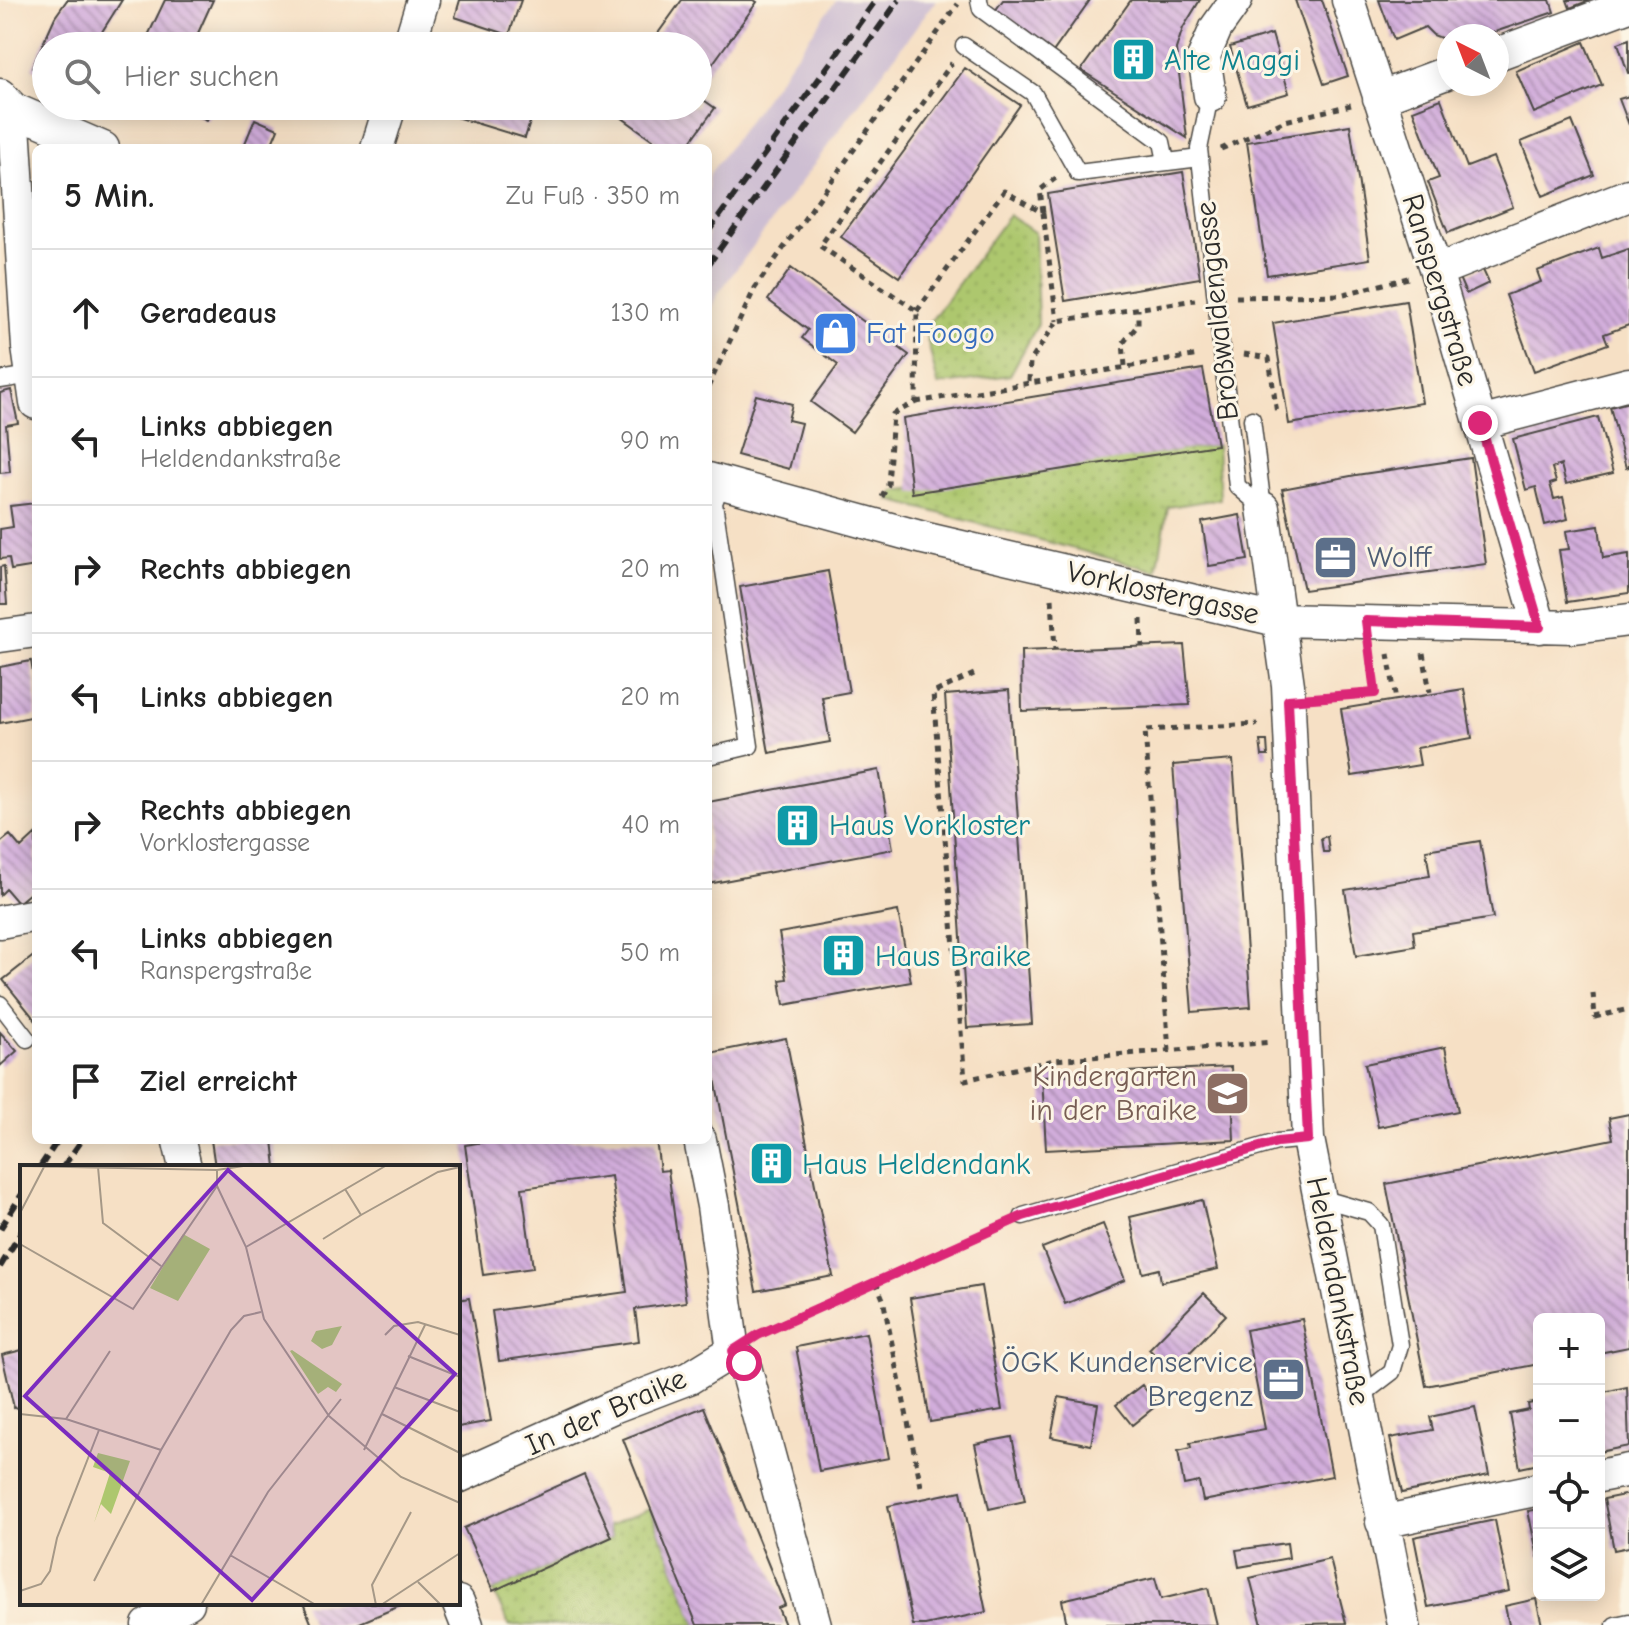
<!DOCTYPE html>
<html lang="de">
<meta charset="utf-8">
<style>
body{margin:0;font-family:"Comic Neue",sans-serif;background:#f6f6f6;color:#222}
.controls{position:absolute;right:24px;bottom:24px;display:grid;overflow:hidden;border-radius:12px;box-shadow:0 4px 20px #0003}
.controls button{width:72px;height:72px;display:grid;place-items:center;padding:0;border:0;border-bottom:2px solid #e0e0e0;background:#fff;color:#222;font:40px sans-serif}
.compass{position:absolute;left:1437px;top:24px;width:72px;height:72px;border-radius:50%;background:#fff;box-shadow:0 4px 20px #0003;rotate:318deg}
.stop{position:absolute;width:24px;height:24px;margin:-18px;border:6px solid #db2777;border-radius:50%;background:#fff}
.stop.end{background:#db2777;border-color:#fff;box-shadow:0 2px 8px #0008}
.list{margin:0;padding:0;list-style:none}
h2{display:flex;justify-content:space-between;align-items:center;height:104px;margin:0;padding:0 32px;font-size:34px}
h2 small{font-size:26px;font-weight:400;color:#767676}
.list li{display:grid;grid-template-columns:52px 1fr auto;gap:24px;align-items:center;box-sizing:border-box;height:128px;padding:0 32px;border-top:2px solid #e0e0e0}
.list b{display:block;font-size:30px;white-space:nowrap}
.list p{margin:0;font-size:26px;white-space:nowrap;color:#767676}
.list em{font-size:26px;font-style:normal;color:#767676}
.icon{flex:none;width:44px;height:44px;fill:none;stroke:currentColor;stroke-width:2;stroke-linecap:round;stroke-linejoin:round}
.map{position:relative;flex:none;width:1629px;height:1625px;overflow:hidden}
.search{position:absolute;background:#fff;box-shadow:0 4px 20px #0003;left:32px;top:32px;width:680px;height:88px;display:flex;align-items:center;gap:20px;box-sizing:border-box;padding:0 28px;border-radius:44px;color:#767676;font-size:30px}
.panel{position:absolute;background:#fff;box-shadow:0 4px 20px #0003;left:32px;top:144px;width:680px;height:1000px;border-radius:12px}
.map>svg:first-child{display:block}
</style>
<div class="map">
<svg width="1629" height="1625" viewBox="0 0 1629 1625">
<defs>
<pattern id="grass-dots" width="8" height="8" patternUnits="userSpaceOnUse" patternTransform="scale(2)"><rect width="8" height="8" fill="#adc76e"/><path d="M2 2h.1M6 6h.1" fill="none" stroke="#95ab5f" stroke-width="1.8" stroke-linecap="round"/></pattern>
<pattern id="building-back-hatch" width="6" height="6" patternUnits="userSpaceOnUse" patternTransform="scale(2)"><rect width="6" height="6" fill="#d2addb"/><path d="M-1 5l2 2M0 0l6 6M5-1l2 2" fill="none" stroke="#ab8db2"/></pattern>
</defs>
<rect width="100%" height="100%" fill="#fcf5e5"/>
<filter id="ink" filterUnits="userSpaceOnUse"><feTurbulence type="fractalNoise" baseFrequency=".0125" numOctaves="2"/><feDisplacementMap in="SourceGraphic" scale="16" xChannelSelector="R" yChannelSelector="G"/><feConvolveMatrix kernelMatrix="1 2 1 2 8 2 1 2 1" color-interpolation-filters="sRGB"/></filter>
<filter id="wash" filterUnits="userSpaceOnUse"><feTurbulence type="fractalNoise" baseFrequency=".006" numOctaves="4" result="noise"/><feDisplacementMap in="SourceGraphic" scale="32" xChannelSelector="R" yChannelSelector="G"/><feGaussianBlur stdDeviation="1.8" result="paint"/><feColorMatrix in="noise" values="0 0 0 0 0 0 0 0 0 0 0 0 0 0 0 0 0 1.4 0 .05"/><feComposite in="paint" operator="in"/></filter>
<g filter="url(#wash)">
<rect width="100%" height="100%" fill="#f6e0c5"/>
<path fill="#cdbed2" d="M836,0h100l-219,295 -9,22v-141z"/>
<path fill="url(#grass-dots)" stroke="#6c794c" stroke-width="2" d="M1009,215l26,18 3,91 -28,51 -72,10 -13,-56z
M1217,445l3,54 -52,8 -11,64 -267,-71 5,-9z
M650,1509l47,116h-188l-16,-34 119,-54 -4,-11z"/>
<g id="blocks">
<path fill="url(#building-back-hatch)" d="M67,0h55l-29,46h-47v32l-14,-10 23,-51z
M165,0h48l-19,42 6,4h-57z
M460,0h61l-12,35 -54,-18z
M682,0h72l3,2 -59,82v-38h-43l-4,-3z
M1003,0h87l-37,52 -58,-41z
M1131,0h69l-17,28 -7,21 11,89 -106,-68z
M1295,0h27l26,76 -24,8z
M1379,0h171l4,12 -71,24h-34v5l-16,-6 -8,-8 -31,13z
M1567,0h23l-20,8z
M1272,34l17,59 -42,12 -17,-58z
M1629,39v34h-1l-10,-30z
M1584,42l18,43 -68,28 -18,-42z
M965,68l55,37 -121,172 -58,-40z
M698,96l17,12 -29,40h-22l-43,-31 9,-11h68z
M1629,96v29l-10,-26z
M1441,99l26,68 26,-10 20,50 -65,26 -20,-51 11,-4 -26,-68z
M177,106h36l-6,14z
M460,106h75l-10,32 -69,-21z
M255,119l23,10 -8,19h-27z
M1572,121l22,54 -51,21 -22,-54z
M1350,125l20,134 -103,16 -20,-133z
M1183,172l17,106 -135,23 -17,-107z
M1599,248l3,10 27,-9v76l-25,9 4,10 -74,27 -28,-76 35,-13 -4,-11z
M791,268l118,87 -57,77 -41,-30 27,-37 -36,-27 6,-8 -40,-30z
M1482,268l7,15 -23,11 -7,-16z
M1406,301l16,102 -133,21 -16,-101z
M1203,369l14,76 -305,48 -9,-75z
M11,390l7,33 -12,2 4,47 -10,1v-80z
M756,395l36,9 -4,16 13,3 -12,46 -52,-14z
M1629,402v65l-3,1 -16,-61z
M1598,417l15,56 -47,11 -5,-19 -9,3 4,14 -6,2 4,15 9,-2 5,22 -23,6 -9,-38 -10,3 -13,-51z
M1471,458l15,106 -182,26 -22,-101 74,-14z
M36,503v63l-25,4 -2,-12 -9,1v-30l13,-2 -3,-21z
M1240,515l8,45 -39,6 -7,-44z
M1599,526l4,32 26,-4v39l-62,9 -8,-52 10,-1 -3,-18z
M4,566l3,38h-7v-37z
M828,571l21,121 -27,5 8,45 -61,11 -29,-166z
M1184,645l6,60 -168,6 -1,-60z
M31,661l5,29v26l-36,7v-56z
M1464,689l8,49 -55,10 3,17 -68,11 -11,-67z
M1009,690l23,334 -65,4 -22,-333z
M1260,741h7l1,15h-6z
M1233,760l18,247 -59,5 -19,-247z
M879,770l14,79 -185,35v-82z
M36,834v54l-18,15 -12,-14 -6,6v-52l10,-8 11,13z
M1327,836l2,16h-6l-2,-14z
M1480,841l13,77 -80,13 2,15 -59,10 -11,-66 85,-14 -4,-26z
M898,911l13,71 -127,23 -4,-25 7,-1 -8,-46z
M36,954v67l-33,-41z
M0,1032l17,19 -17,15z
M786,1038l47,238 -77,15 -46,-238z
M1445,1047l13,64 -80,16 -13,-63z
M1231,1067l3,73 -188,10 -4,-74z
M1629,1114v233l-30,6v-34h-60v45l-113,22 -40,-202 227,-45 -4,-21z
M211,1140h62l3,27h-61z
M496,1140h160l4,31 8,-1 18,132 -51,7 4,32 -140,20 -7,-50 135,-19 -16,-116 -89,12 11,80 -50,7 -18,-130z
M1202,1200l16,69 -57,13 -2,-13 -16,4 -13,-56z
M1103,1224l22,56 -60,24 -23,-56z
M981,1286l21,124 -72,12 -20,-124z
M1204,1293l22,22 -55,57 -22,-23z
M469,1298l22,123 -33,6v-127z
M1302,1319l30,157 -129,25 -4,-19 -15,3 -6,-34 13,-3 -1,-5 75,-14 -19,-99z
M866,1333l23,125 -70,13 -23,-124z
M22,1350v56l-8,2 -12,-53z
M1142,1385l15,20 -25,20 -16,-20z
M1627,1387l2,59 -30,6v-59z
M1059,1397l39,7 -7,41 -40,-8z
M1539,1402v62l-19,4 -10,-54 19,-4 -1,-6z
M704,1407l81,198 -7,3 7,17h-88l-74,-186z
M1475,1407l14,68 -87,18 -12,-55 43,-8 -3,-13z
M1012,1437l13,64 -36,8 -14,-65z
M584,1474l28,63 -119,54 -29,-63z
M961,1491l25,121 -61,13h-12l-25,-119z
M1629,1494v53l-15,3 -10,-51z
M1539,1509v48h-1l-10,-46z
M1495,1520l14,71 -81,16 -14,-70z
M1287,1543l2,15 -50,9 -3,-17z
M1330,1559l16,64 -84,2 -12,-47z
M1155,1578l6,21 47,-11 9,37h-150l-5,-25z
M1536,1599l6,26h-33l-4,-19z
M303,1603h104l-52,22h-43z"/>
</g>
</g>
<g filter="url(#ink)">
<use href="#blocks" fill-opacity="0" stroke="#494642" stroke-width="2"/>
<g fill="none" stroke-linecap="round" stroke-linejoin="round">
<defs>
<path id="lane" d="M979,0l2,9 181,133 4,19
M964,46l69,47 45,80 122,-15
M1210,96l-11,53 38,337 26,22
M0,380l31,-5
M1252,419l11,89
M708,756l42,-10 -36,-243 7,-19
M0,1004l27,35
M1320,1198l49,14 12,13 19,120 -8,27 -34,26
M1023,1216l254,-74 31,-3
M1615,1625l14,-3"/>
<path id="street" d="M1348,0l88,271 104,356
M409,46l14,-46
M1497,54l132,-49
M0,95l13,14 90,39
M1210,96l-6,-40 12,-28 20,-28
M1379,98l70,-26
M13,109l15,238 8,56
M377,148l13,-42
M1436,271l193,-76
M1480,423l149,-39
M708,479l215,59 354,82 298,7 54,-7
M1263,508l25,177 20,454 96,486
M0,636l36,-5
M0,922l36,-7
M700,1140l13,66 20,145
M179,1142l6,25
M733,1351l11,12 71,262
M1599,1476l30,-6
M458,1477l155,-70 76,-29 44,-27
M1382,1522l157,-33
M458,1602l9,23
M148,1625l40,-22"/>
</defs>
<use href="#lane" stroke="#494642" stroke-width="19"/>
<use href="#street" stroke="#494642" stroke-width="35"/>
<path stroke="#494642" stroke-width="5" stroke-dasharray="6 6" stroke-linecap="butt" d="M1221,149l64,-28 66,-16
M1043,212l-3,-22 16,-12
M1236,297l104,-2 68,-17
M917,311l87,-120 39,22 14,108
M1244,354l25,4 8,56
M1125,366l-2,-23 15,-18v-16
M1029,381l1,-19 27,-41 138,-21
M708,387l47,-99 203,-284
M916,402l283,-47
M882,497l6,-12 5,-71 23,-12 1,-91 -97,-65 132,-183
M1052,599l3,51
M1141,619l1,27
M1423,653l7,39
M1388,654l8,46
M974,674l-41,19 32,387 90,-20 217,-18
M1317,698l58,-5 -5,-39
M1593,993l2,24 34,-8
M1169,1051l-24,-321 113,-6
M876,1282l7,17 38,187
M760,1333l243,-108"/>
<use href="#lane" stroke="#fff" stroke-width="16"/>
<use href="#street" stroke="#fff" stroke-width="32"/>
<path stroke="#2b2b2b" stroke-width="6" stroke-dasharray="12 6" stroke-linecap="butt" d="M708,232l168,-232
M708,265l191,-265
M40,1167l18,-27
M63,1167l19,-27
M0,1229l22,-35
M0,1267l22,-36"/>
</g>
</g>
<g fill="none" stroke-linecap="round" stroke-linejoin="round" filter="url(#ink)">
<path stroke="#db2777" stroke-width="10" d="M744,1363l-11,-12 25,-16 265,-119 254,-74 31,-3 -20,-439 87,-7 -9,-72 174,6 -60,-204"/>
</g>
<defs>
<symbol id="building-square" viewBox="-11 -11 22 22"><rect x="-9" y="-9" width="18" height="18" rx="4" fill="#0f9aa8" stroke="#fcf5e5"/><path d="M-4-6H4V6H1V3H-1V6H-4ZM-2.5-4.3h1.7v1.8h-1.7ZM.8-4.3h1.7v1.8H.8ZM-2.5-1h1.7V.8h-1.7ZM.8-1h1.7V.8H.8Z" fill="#fff"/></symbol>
<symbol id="shop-square" viewBox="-11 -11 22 22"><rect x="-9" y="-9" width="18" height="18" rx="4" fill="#3f7fe0" stroke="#fcf5e5"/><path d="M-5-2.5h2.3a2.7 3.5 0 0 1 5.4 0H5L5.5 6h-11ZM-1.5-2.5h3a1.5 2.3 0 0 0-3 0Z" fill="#fff"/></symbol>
<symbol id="office-square" viewBox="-11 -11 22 22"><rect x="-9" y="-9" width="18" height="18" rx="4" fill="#5c6f8a" stroke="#fcf5e5"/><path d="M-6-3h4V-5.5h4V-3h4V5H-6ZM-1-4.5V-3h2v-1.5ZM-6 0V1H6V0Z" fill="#fff"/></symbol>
<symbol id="school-square" viewBox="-11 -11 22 22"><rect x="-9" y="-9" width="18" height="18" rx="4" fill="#8d6e63" stroke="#fcf5e5"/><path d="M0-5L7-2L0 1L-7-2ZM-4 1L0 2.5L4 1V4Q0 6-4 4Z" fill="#fff"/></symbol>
</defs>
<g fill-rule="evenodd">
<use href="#building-square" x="1108" y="34" width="51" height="51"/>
<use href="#shop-square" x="810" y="308" width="51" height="51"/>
<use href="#office-square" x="1310" y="532" width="51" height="51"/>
<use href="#building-square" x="772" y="800" width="51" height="51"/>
<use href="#building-square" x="818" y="930" width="51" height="51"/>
<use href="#school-square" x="1202" y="1068" width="51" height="51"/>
<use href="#building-square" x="746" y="1138" width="51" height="51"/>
<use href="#office-square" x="1258" y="1354" width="51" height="51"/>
</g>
<g text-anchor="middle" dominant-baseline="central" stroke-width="6" stroke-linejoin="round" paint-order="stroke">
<g font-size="30" fill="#0d838f" stroke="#fcf5e5" text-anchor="start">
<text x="1164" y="60">Alte Maggi</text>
<text x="829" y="825">Haus Vorkloster</text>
<text x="875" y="956">Haus Braike</text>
<text x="802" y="1164">Haus Heldendank</text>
</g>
<g font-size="30" fill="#2b2b2b" stroke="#fcf5e5">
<text transform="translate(1440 290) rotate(73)">Ranspergstraße</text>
<text transform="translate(1217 311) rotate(-96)">Broßwaldengasse</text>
<text transform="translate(1163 593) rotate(13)">Vorklostergasse</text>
<text transform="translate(1338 1291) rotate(79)">Heldendankstraße</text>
<text transform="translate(606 1412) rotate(-24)">In der Braike</text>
</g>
<g font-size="30" fill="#366cbe" stroke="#fcf5e5" text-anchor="start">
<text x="866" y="333">Fat Foogo</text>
</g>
<g font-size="30" fill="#4e5e75" stroke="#fcf5e5" text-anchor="start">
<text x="1367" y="557">Wolff</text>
<text x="1253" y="1362" text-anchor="end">ÖGK Kundenservice<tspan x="1253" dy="34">Bregenz</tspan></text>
</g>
<g font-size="30" fill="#785e54" stroke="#fcf5e5" text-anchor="end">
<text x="1197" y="1076">Kindergarten<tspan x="1197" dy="34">in der Braike</tspan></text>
</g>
</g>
<g transform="translate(20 1165)">
<rect width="440" height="440" fill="#f6e0c5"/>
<path d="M163,69l27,15 -32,52 -28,-13zM322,161l-10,19 -10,4 -11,-8 5,-10zM270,186l2,-1 50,34 -6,8 -8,-5 -10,7zM78,288l32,8 -19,53 -10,-10 -7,19 16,-50 -17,-6z" fill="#adc76e"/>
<path fill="none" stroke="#a59887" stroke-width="2" d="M0,1l197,4 33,-5M78,2l5,56 58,43M197,5v16l29,61 18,72 65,97 72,61 59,26M0,48l25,-48M341,50l77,-43 22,-5M303,74l38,-24 -16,-26M0,79l113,65 84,-123M226,82l141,-82M365,170l9,-9 24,-4 42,13M388,191l52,21M374,222l66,25M0,249l46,5 95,31M362,249l78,39M46,254l44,-68M344,285l61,-125M210,390l86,50M74,416l67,-131 70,-120 13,-14 17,-4M398,417l23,23M0,426l21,-7 9,-13 7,-33 42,-108M181,440l67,-113 73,-93M356,440l-4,-20 39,-73M361,440l79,-52"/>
<path fill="#7b2cbf" fill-opacity="0.15" stroke="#7b2cbf" stroke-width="4" d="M208,5l227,204 -203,226 -227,-204z"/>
<rect width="440" height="440" fill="none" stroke="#2b2b2b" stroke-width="4"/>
</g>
</svg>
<div class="controls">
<button>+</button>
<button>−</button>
<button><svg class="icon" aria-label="locate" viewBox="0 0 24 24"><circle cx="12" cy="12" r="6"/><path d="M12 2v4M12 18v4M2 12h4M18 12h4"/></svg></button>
<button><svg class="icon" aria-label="layers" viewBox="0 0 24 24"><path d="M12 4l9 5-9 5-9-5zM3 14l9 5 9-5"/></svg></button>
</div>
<svg class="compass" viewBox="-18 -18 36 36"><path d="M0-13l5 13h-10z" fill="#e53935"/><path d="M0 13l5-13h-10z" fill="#767676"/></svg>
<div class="stop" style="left:744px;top:1363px"></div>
<div class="stop end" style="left:1480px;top:423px"></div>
<div class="search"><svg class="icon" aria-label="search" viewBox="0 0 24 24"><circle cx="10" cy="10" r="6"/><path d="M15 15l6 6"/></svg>Hier suchen</div>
<section class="panel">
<h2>5 Min.<small>Zu Fuß · 350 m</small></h2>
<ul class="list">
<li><svg class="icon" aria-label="ahead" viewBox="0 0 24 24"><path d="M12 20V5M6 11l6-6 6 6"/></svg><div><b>Geradeaus</b></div><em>130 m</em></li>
<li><svg class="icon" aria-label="left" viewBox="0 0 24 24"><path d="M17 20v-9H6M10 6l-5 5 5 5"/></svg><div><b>Links abbiegen</b><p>Heldendankstraße</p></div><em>90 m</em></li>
<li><svg class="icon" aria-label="right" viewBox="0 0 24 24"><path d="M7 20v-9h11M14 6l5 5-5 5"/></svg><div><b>Rechts abbiegen</b></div><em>20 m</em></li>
<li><svg class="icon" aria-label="left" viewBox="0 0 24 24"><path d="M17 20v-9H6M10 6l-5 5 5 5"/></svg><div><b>Links abbiegen</b></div><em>20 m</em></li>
<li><svg class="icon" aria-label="right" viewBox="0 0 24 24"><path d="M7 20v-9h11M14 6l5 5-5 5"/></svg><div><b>Rechts abbiegen</b><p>Vorklostergasse</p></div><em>40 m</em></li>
<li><svg class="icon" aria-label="left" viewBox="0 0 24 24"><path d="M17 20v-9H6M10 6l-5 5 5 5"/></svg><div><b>Links abbiegen</b><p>Ranspergstraße</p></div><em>50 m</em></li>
<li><svg class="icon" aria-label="arrive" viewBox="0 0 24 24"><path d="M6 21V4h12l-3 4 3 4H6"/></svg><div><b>Ziel erreicht</b></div></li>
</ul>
</section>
</div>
